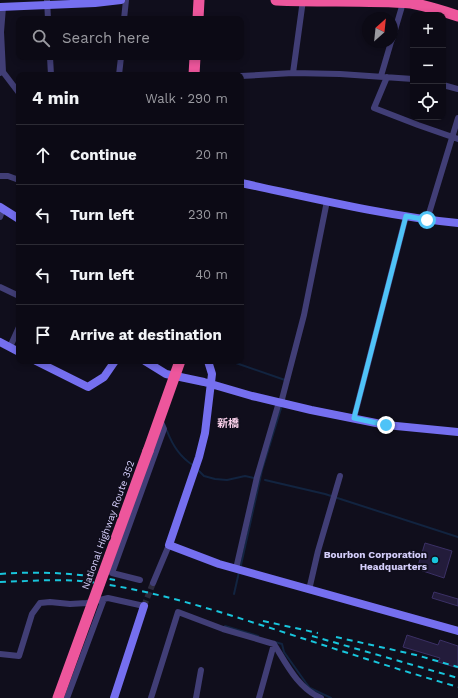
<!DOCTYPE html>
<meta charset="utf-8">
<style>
body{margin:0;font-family:"Work Sans","Noto Sans JP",sans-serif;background:#1a1822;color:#f1f3f6}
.controls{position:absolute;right:12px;top:12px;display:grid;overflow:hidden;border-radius:8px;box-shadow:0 2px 6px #0003}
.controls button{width:36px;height:36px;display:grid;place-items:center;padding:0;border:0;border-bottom:1px solid #2c2b34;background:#0c0a15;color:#f1f3f6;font:20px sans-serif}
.compass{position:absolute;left:362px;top:12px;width:36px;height:36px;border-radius:50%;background:#0c0a15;box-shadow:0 2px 6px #0003;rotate:27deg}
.stop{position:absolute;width:12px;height:12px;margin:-9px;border:3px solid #4fc3f7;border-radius:50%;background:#fff}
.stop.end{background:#4fc3f7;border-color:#fff;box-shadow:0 1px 4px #0008}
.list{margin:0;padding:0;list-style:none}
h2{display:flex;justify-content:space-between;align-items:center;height:52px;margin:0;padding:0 16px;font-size:17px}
h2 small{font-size:13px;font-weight:400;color:#9a9aa0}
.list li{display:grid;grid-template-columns:26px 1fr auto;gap:12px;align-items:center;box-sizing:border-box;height:60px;padding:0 16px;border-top:1px solid #2c2b34}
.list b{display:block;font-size:15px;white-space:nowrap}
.list em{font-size:13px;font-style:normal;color:#9a9aa0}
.icon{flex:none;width:22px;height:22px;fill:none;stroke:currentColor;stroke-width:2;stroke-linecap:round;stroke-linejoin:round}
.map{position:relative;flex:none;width:458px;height:698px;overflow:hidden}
.search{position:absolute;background:#0c0a15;box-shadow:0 2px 6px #0003;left:16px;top:16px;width:228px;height:44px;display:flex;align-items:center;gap:10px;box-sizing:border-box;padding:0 14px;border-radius:8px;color:#9a9aa0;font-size:15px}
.panel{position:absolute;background:#0c0a15;box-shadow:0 2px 6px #0003;left:16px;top:72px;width:228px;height:292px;border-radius:8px}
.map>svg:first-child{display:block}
</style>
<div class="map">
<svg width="458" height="698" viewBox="0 0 458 698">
<rect width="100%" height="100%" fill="#100e1c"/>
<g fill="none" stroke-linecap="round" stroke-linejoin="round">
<path stroke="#122440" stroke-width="2" d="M233,362l52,18
M167,431c6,15 13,26 27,35
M197,469l7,7 11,3 12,1 18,-4 9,2
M265,480l60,14 133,43
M241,565l21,-95 20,-65
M234,594l5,-22
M225,626l33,10
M275,642l7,2 2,8 22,31 4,5 21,10"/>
</g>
<path fill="#231c3b" stroke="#3b3065" d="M425,543l27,8 -8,27 -27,-9z
M434,592l24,7v7l-26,-8z
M407,635l31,10 2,-5 18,6v22l-20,-6 2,-4 -37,-11z"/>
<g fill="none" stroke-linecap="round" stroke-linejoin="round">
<path stroke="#2d2b3d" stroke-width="6" stroke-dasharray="6 3" stroke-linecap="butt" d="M144,606l9,-23"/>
<path stroke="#413e76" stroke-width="6" d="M47,0l1,19
M124,19l2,-19
M392,40l11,-37
M50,57l1,18
M3,72l-2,-40 2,-25
M0,73l3,-1 16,21
M293,73l10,-73
M119,75l2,-18
M241,76l52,-3 47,1 73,5
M381,76l10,-34
M387,77l-13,31 44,17 40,14
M443,85l15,4
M0,176h8l11,4
M0,217l3,-9
M427,220l31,-102
M0,287l19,9
M10,347l9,-20
M281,403l23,-88 23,-114
M354,418l52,-202
M236,569l21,-92 22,-75
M140,580l-28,-7 52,-144 -4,-9
M153,583l16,-38
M309,590l9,-39 22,-75
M274,644c13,21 24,44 47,54
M0,654l19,2 13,-42 8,-11 10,-1 20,2 17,-1 21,-5 36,8
M67,698l37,-99
M151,698l27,-86 45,17 51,15 -15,54
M196,698l5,-28"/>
<path stroke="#756fef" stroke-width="8" d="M0,7l95,-4 26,-3
M241,183c71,15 145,33 217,40
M0,207l19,12
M0,342l19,10
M36,361l52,26 16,-10 11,-16
M145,361l21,13 38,8 48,14 59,14 75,15 72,7
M208,361l4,13 -7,59 -6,24 -30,88 50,19 239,67
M114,698l30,-92"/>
<path stroke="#ed569c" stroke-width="11" d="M276,0c45,2 90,0 135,3 16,3 32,8 47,13
M198,19l1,-19
M194,75l1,-18
M148,451l32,-90"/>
<path stroke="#18c5dc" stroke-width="2" stroke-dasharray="6 5" stroke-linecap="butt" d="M0,574c39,-3 77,-1 115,6
M0,582c32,-1 65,-4 97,1 56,8 111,25 164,42 66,21 131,43 197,62
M263,621l55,12
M312,636l146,42
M336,637l80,18 42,12"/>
<path stroke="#ed569c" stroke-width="11" d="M58,698l90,-247"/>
</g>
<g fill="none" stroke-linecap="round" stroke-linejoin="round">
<path stroke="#4fc3f7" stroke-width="5" d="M386,425l-32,-7 52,-202 21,4"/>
</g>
<circle fill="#18c5dc" stroke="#100e1c" stroke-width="1.5" cx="435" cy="560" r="4"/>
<g text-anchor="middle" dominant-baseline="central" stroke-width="3.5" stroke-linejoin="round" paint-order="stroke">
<g font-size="10" fill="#d4cefa" stroke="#100e1c">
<text transform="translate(108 525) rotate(-70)">National Highway Route 352</text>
</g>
<g font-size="10" font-weight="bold" fill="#d4cefa" stroke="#100e1c" text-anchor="end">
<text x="427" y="554">Bourbon Corporation<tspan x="427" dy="12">Headquarters</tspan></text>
</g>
<g font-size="11" font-weight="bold" fill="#fad0ea" stroke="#100e1c">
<text x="228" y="423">新橋</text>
</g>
</g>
</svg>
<div class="controls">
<button>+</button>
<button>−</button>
<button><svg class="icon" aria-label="locate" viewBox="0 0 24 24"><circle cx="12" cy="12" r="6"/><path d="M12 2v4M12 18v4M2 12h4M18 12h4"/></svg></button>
</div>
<svg class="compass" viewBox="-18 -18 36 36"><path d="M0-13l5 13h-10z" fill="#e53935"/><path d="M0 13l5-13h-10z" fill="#9a9aa0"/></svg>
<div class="stop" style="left:427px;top:220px"></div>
<div class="stop end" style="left:386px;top:425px"></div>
<div class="search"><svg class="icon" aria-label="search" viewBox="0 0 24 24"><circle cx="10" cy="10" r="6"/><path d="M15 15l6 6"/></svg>Search here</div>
<section class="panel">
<h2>4 min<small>Walk · 290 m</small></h2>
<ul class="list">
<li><svg class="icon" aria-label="ahead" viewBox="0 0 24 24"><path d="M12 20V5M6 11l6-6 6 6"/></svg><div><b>Continue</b></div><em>20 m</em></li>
<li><svg class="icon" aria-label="left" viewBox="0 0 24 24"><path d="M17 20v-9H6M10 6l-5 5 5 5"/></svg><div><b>Turn left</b></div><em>230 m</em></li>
<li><svg class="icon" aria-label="left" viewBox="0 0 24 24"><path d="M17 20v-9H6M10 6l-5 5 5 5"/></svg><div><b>Turn left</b></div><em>40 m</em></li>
<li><svg class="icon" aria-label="arrive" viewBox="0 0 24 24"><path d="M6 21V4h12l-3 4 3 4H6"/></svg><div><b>Arrive at destination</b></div></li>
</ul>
</section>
</div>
